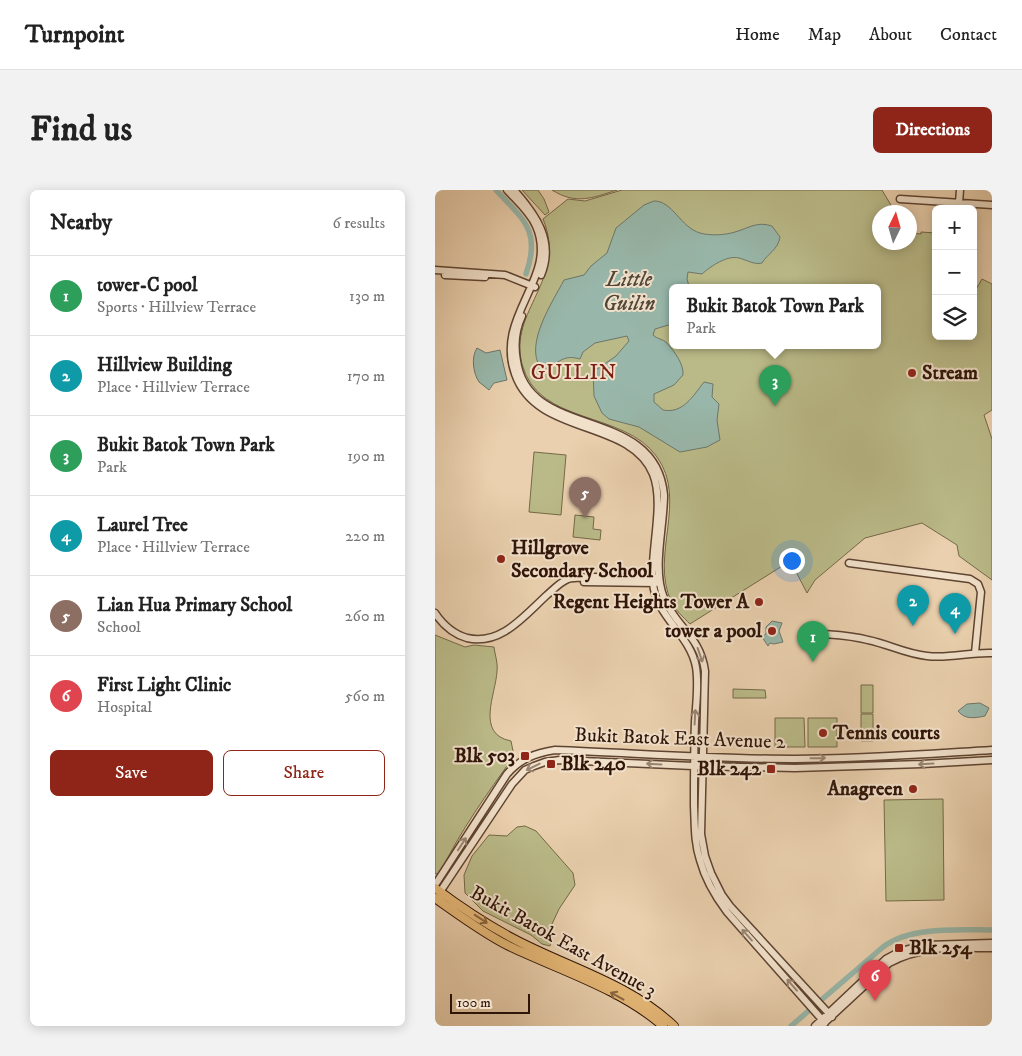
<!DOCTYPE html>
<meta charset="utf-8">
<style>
body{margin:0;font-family:"IM FELL DW Pica",serif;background:#f2f2f2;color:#222}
.controls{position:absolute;right:15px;top:15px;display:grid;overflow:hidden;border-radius:8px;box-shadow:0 2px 12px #0003}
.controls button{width:45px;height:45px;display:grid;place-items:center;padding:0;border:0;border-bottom:1px solid #e0e0e0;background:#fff;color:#222;font:25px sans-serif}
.compass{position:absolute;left:437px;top:15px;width:45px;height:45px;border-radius:50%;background:#fff;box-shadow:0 2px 12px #0003;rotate:5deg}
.scale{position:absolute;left:15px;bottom:12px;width:80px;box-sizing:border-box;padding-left:5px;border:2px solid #301509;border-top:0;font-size:14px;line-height:18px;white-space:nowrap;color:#301509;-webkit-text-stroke:4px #f1e0ca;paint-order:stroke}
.you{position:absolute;left:356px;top:370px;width:18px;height:18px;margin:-12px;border:4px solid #fff;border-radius:50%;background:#1a73e8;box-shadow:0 0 0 8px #1a73e833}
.badge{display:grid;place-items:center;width:32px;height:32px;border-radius:50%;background:#8f2418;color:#fff;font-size:16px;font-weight:700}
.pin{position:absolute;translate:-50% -41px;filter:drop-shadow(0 1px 2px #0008)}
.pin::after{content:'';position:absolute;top:26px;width:18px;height:15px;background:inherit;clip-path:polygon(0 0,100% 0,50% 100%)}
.popup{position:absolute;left:234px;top:94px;width:212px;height:65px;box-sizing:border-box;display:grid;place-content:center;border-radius:8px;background:#fff;filter:drop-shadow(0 1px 4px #0005);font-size:16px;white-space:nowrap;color:#767676}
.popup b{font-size:19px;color:#222}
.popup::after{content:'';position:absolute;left:50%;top:100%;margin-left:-10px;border:10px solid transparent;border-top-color:#fff}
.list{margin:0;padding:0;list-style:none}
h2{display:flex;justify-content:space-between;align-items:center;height:65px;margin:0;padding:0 20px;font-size:21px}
h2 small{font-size:16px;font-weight:400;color:#767676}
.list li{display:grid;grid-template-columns:32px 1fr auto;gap:15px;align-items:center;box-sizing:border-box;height:80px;padding:0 20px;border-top:1px solid #e0e0e0}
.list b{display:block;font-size:19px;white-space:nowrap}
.list p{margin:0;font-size:16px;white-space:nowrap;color:#767676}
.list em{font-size:16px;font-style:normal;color:#767676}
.actions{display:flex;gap:10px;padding:15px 20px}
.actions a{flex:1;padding:11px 0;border:1px solid #8f2418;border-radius:8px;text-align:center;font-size:18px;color:#8f2418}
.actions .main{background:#8f2418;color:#fff}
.icon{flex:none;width:28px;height:28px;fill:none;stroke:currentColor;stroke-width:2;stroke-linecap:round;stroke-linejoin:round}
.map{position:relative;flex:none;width:557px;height:836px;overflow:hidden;border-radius:8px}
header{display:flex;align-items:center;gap:30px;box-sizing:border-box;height:70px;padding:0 25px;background:#fff;border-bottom:1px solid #e0e0e0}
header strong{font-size:24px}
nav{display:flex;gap:28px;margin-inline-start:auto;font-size:18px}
.intro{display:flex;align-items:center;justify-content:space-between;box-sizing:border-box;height:120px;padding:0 30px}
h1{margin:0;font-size:35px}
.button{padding:12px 22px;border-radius:8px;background:#8f2418;color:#fff;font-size:18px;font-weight:700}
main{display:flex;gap:30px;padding:0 30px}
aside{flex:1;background:#fff;border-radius:8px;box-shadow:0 2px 12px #0003}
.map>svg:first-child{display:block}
</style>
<header>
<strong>Turnpoint</strong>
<nav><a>Home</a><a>Map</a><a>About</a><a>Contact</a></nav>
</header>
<div class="intro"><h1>Find us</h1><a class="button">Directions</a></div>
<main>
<aside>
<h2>Nearby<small>6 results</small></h2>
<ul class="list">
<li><span class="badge" style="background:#2e9e5b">1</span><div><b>tower-C pool</b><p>Sports · Hillview Terrace</p></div><em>130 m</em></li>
<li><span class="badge" style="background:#0f9aa8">2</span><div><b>Hillview Building</b><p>Place · Hillview Terrace</p></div><em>170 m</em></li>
<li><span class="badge" style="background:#2e9e5b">3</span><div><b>Bukit Batok Town Park</b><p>Park</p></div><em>190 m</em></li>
<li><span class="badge" style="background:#0f9aa8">4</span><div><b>Laurel Tree</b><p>Place · Hillview Terrace</p></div><em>220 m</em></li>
<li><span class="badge" style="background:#8d6e63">5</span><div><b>Lian Hua Primary School</b><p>School</p></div><em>260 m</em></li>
<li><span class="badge" style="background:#e0444e">6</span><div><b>First Light Clinic</b><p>Hospital</p></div><em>560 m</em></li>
</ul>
<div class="actions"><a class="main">Save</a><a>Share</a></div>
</aside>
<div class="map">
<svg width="557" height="836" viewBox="0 0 557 836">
<rect width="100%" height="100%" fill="#ead0ae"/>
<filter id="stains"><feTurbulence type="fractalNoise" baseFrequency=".004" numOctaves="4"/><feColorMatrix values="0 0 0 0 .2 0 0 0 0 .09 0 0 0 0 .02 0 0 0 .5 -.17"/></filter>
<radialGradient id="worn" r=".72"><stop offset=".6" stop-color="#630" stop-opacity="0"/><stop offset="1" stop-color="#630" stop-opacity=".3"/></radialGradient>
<path fill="#baba88" stroke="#756848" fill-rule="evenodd" d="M87,0h16l6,9 5,13 -4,3z
M117,0h65c-25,8 -41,15 -65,0z
M187,0h260l13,22h-16v30h30l1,-9 11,1v-2l15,1v103h37v-46l2,1 7,-12 10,5v126l-8,5 8,24v141l-33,-24 -2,-11 -35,-22 -57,15 -50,42 -8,13 -14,-27 -6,-3 -97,61c-7,-7 -15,-14 -19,-23 -21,-46 17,-101 -14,-144 -33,-47 -119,-31 -135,-93 -14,-54 46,-84 21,-145l25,-20 17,2zM238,97h204v58h-204z
M99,262l32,3 -5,60 -32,-3z
M140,325l19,2 -1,12 8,1 -1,10 -27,-3z
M0,445l30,12 9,-2 20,2c1,8 4,16 3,24 -1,23 -22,63 14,70l3,15c-27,38 -54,75 -74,117l-5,1z
M426,495h12v28h-12z
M298,499l32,1 1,8h-33z
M426,524h12v27h-12z
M340,528h29l1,29h-30z
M373,528h29v29h-29z
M508,609l1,101 -58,1 -2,-101z
M90,636l11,5 37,42 2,12 -16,24 -8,17 1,11 -2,9 -8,-2 -11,-9 -48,-24 -18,-18 -1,-18 8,-19 17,-21 18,1 10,-9z"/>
<path fill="#98b7aa" stroke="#6e766a" d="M219,11c19,0 26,26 46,32 11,3 25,2 35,-1 14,-4 22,-11 37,-6l8,11c-2,13 -12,16 -18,26 -8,2 -15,-3 -23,-5 -12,-3 -28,8 -37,16l-14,-2 -1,7 2,7 2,1h-18l-1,37 -17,5 -2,6c4,4 10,4 14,8 7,8 17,21 16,32l-9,10 -20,9v8l9,8c20,4 30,-14 41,-28l9,2 -1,13 7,7 -2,16 3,20 -13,7 -27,5 -41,-25 -30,-8 -7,-6 -8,-17 -1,-24 23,-16 13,-15 -2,-5 -32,7 -12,9 -3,7c-17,-5 -21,4 -34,10l-6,-2c-15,-24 12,-64 24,-87l20,-5 7,-9 16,-13 9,-25 28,-23z
M42,158l9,5 14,-3 7,30 -13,3 -5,7c-3,-3 -7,-5 -10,-8 -6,-9 -8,-25 -2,-34z
M337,431l10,2 -3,8 4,11 -9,2 -4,-1 -2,3 -6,-9 4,-3v-7z
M545,513l9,5 -4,8c-10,2 -20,4 -27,-5l9,-7z"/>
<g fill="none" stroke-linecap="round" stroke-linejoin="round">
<path stroke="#98b7aa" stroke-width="5.5" d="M61,0c28,30 45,41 30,84
M356,836l92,-79c27,-21 76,-17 109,-17"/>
<defs>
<path id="minor" d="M72,0c10,11 23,22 29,36 23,52 -42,89 -21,148 22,63 115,44 138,100 12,30 -3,76 0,109 3,34 37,51 43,84 3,18 0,37 -1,55 -1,28 -1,56 -1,84 1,18 0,36 6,54 5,19 15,36 27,52l98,111
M79,0c22,25 41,51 27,85
M465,9l92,6
M524,13l1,-13
M0,80l70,5 30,12
M10,85l40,2
M87,126c-7,15 -8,29 -5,45 11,80 139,43 147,134 0,32 -12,74 0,103 12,30 36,37 41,73l-4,163 4,22 6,17 11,22 8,11 102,111
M414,373l121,16 8,5 3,8 -6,61
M149,392l72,1
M0,423c8,12 18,21 32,25 34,8 58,-23 80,-43 6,-5 13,-13 21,-16 7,-2 16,-1 23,-2 21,0 43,1 65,1
M368,442c21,3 44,2 65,8 20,4 38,14 59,16 22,3 43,-4 65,-3
M0,695l72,-111c13,-15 28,-21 48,-24 80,3 159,9 239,9 66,0 132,-5 198,-9
M5,702l72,-108 13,-14 9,-4 11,-4 15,-2 133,6 102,2 127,-4 70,-4
M380,836l71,-67 15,-8 25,-6 66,-2
M386,836l68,-63c33,-18 66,-15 103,-15"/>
<path id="major" d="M0,698c24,18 51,36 77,50 54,29 117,45 162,88
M0,708c24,17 48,35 74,48 50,24 112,43 154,80"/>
</defs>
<use href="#minor" stroke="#5e4432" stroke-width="9"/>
<use href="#major" stroke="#301509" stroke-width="10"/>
<use href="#minor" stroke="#f1e0ca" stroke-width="6"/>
<use href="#major" stroke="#e5b877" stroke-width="8"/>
</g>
<defs><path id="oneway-shaft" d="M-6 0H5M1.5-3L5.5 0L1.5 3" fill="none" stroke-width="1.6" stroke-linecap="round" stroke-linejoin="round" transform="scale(1.25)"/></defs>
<g stroke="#9a8573">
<use href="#oneway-shaft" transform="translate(265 465) rotate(71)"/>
<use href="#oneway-shaft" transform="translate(260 527) rotate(-87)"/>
<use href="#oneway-shaft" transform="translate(383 568) rotate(-1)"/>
<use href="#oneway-shaft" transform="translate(219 574) rotate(-177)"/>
<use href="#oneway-shaft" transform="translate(491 574) rotate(177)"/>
<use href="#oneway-shaft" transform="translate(98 577) rotate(154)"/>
<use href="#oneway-shaft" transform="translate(27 654) rotate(-57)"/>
<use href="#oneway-shaft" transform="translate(312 745) rotate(-132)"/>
<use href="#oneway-shaft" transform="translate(357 795) rotate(-131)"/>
</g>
<g stroke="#8a6640">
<use href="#oneway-shaft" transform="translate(46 729) rotate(33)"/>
<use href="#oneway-shaft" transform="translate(182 806) rotate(-151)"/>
</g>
<g fill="#8f2418" stroke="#f1e0ca" stroke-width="2">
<circle cx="477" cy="183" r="5"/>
<circle cx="66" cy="369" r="5"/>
<circle cx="324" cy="412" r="5"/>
<circle cx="337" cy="441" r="5"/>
<circle cx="388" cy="543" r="5"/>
<rect x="85" y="561" width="10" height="10" rx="2.5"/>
<rect x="111" y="569" width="10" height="10" rx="2.5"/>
<rect x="331" y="574" width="10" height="10" rx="2.5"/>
<circle cx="478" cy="599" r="5"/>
<rect x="459" y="753" width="10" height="10" rx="2.5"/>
</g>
<g text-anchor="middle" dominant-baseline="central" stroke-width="4" stroke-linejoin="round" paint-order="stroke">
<g font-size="20" font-weight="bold" fill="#301509" stroke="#f1e0ca" text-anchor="start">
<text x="487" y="183">Stream</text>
<text x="76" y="358">Hillgrove<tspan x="76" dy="23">Secondary School</tspan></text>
<text x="314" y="412" text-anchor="end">Regent Heights Tower A</text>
<text x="327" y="441" text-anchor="end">tower a pool</text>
<text x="398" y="543">Tennis courts</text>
<text x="80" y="566" text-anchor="end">Blk 503</text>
<text x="126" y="574">Blk 240</text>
<text x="326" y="579" text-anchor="end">Blk 242</text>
<text x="468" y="599" text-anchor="end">Anagreen</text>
<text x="474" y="758">Blk 254</text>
</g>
<g font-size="20" fill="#301509" stroke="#f1e0ca">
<text transform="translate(245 549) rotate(2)">Bukit Batok East Avenue 2</text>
<text transform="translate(128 752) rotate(29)">Bukit Batok East Avenue 3</text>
</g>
<g font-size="21" font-style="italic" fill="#4f4639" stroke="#f1e0ca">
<text x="194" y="90">Little<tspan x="194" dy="24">Guilin</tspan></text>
</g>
<g font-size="21" letter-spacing="1" fill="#7a1f14" stroke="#f1e0ca">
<text x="139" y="183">GUILIN</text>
</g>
</g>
<rect width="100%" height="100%" filter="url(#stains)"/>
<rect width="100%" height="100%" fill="url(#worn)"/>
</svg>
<div class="controls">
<button>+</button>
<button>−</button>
<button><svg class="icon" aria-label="layers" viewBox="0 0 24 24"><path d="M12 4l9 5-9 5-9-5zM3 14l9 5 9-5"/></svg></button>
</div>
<svg class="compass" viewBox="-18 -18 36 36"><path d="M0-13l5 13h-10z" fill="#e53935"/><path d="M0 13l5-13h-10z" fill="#767676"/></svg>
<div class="scale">100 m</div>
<div class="you"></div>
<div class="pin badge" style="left:378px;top:472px;background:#2e9e5b">1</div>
<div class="pin badge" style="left:478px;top:436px;background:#0f9aa8">2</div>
<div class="pin badge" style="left:340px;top:216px;background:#2e9e5b">3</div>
<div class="popup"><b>Bukit Batok Town Park</b>Park</div>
<div class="pin badge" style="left:520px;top:444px;background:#0f9aa8">4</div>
<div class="pin badge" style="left:150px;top:328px;background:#8d6e63">5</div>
<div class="pin badge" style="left:440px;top:811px;background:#e0444e">6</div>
</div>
</main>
